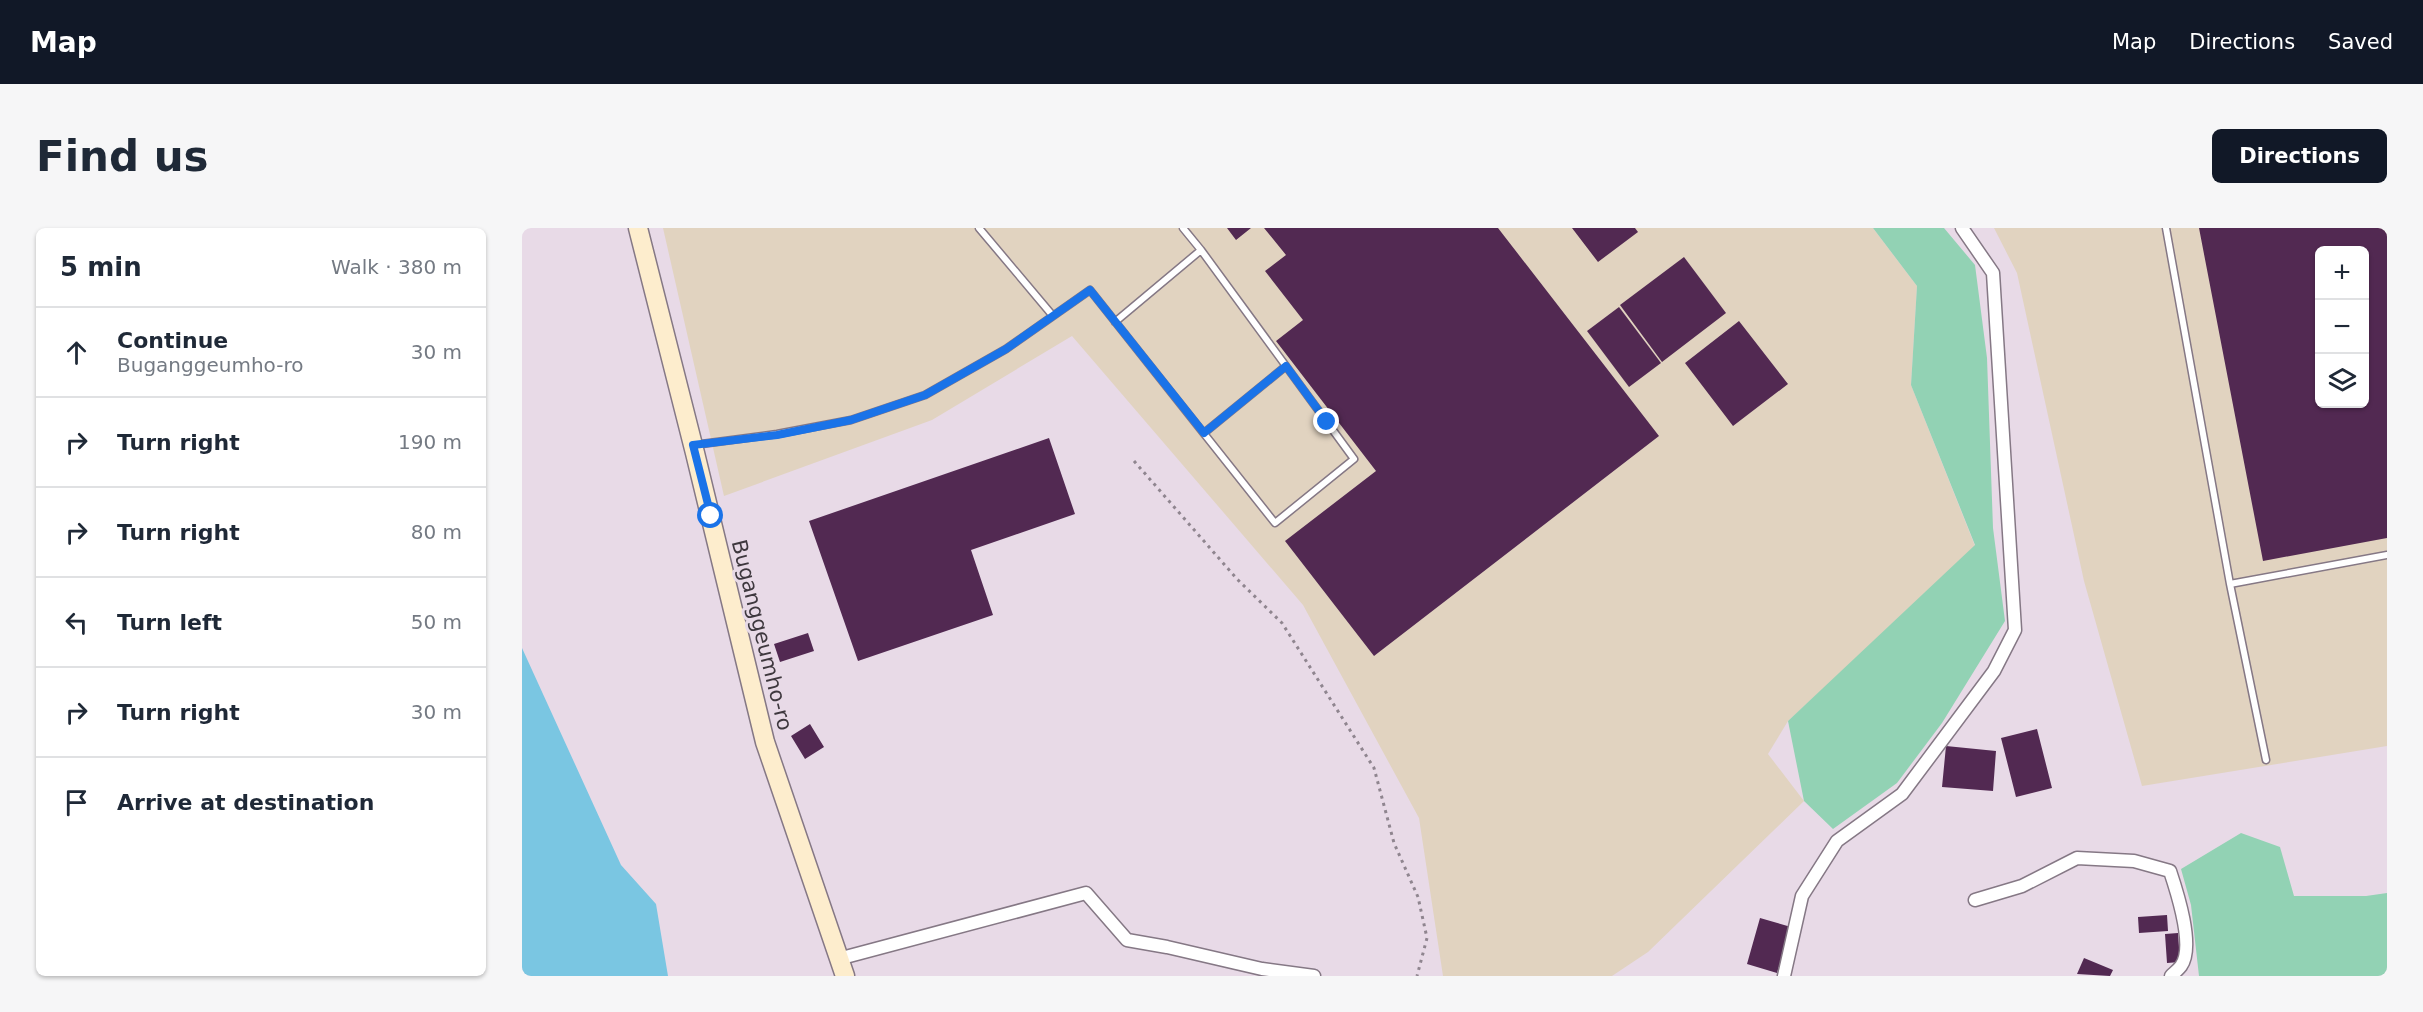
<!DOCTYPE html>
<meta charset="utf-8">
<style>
body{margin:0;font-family:"DejaVu Sans",sans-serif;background:#f6f6f7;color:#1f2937}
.controls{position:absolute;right:18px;top:18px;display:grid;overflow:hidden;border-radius:9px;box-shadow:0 2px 4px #0004}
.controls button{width:54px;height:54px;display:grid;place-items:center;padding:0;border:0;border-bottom:2px solid #e0e1e3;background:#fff;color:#1f2937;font:30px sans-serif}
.stop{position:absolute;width:18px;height:18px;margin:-14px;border:4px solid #1a73e8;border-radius:50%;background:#fff}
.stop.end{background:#1a73e8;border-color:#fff;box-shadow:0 2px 6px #0008}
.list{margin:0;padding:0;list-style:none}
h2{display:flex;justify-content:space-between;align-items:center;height:78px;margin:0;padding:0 24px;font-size:26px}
h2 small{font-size:20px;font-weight:400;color:#747a83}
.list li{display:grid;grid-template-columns:39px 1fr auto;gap:18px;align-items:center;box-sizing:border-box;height:90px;padding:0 24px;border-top:2px solid #e0e1e3}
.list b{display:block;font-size:22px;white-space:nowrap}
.list p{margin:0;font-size:20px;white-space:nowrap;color:#747a83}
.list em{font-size:20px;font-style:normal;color:#747a83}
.icon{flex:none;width:33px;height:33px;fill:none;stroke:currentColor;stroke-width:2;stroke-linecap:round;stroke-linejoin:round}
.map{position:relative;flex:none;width:1865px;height:748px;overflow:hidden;border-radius:9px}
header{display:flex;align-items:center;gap:36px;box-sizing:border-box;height:84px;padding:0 30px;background:#111827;color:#fff}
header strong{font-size:28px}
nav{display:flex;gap:33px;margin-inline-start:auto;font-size:21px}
.intro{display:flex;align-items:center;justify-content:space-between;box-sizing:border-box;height:144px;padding:0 36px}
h1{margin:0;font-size:42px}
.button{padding:15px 27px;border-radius:9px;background:#111827;color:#fff;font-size:21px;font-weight:700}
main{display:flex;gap:36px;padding:0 36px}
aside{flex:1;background:#fff;border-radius:9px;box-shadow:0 2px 4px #0004}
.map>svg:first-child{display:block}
</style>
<header>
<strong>Map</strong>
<nav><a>Map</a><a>Directions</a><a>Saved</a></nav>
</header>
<div class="intro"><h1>Find us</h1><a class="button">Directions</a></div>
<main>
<aside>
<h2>5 min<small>Walk · 380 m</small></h2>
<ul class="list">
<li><svg class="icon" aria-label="ahead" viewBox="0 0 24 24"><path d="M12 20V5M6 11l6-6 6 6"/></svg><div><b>Continue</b><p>Buganggeumho-ro</p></div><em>30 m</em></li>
<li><svg class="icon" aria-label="right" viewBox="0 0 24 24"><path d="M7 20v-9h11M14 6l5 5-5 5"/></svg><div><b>Turn right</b></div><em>190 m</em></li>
<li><svg class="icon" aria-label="right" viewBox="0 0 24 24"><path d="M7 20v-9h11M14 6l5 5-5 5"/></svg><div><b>Turn right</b></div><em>80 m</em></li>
<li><svg class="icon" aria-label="left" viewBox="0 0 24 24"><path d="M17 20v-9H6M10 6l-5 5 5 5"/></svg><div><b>Turn left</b></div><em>50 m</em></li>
<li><svg class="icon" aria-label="right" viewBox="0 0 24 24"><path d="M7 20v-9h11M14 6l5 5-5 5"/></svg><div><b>Turn right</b></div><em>30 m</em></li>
<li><svg class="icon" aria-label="arrive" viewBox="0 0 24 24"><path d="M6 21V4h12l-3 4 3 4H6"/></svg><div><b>Arrive at destination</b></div></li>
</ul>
</aside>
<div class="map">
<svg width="1865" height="748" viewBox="0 0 1865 748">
<rect width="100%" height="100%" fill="#e8dae7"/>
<path fill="#e1d3c0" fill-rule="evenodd" d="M141,0h1210l44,58 -6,99 64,161 -68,66 -119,109 -20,33 36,47 -156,151 -36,24h-169l-24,-158 -116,-213 -231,-269 -140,84 -208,76z
M1472,0h393v518l-245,40 -58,-205 -67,-308zM1798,22h44v154h-44z"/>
<path fill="#92d2b4" d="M1351,0h71l31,37 12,93 6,170 12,93 -63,102 -45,60 -64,46 -29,-28 -16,-80 187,-176 -64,-160 6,-99z
M1719,605l39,14 14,49h72l21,-3v83h-188l-8,-71 -10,-36z"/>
<path fill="#7ac6e2" d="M0,420l99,217 35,39 12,72h-146z"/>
<path fill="#522952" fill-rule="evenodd" d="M705,0h24l-15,12z
M742,0h234l161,208 -285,220 -89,-115 91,-70 -100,-130 27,-21 -38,-49 21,-16z
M1050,0h63l3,4 -40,30z
M1677,0h188v310l-124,23zM1798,22h44v154h-44z
M1162,29l42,56 -64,49 -42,-57z
M1097,79l42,56 -32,24 -42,-56z
M1217,93l49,63 -55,42 -48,-63z
M527,210l26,76 -104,36 22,65 -135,46 -49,-140z
M286,405l6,18 -34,11 -6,-18z
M288,496l14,23 -19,12 -14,-23z
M1515,501l15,59 -36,9 -15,-59z
M1424,518l50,5 -3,40 -51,-4z
M1645,687l1,16 -29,2 -1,-16z
M1238,690l31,9 -14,46 -30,-9z
M1656,705l2,29 -13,1 -2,-29z
M1562,730l29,12 -3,6 -33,-2z"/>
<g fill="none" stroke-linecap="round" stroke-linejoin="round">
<defs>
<path id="lane" d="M457,0l74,88
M1644,0l64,356 36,176
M593,94l86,-72 -18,-22
M682,205l82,-67
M172,217l83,-11 74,-14 74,-25 81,-46 84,-59 185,233 79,-64 -153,-209
M1708,356l157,-29"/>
<path id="street" d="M1453,672l47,-14 55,-28 57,3 36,10c7,21 25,76 11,95 -3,4 -7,7 -10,10
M316,731l248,-66 41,47 40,7 95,22 52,7
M1262,748l18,-80 35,-55 65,-47 92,-123 21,-41 -22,-357 -31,-45"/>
<path id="secondary" d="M116,0l57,225 70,289 80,234"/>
</defs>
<use href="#lane" stroke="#857885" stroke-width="9"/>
<use href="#street" stroke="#857885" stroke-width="15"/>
<use href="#secondary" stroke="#857885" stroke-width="21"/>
<path stroke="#8f858f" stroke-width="3" stroke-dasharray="3 4.5" stroke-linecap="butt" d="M612,233l103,118 45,44 92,145 20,75 24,54 9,41 -10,38"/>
<use href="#lane" stroke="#fff" stroke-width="6"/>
<use href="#street" stroke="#fff" stroke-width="12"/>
<use href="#secondary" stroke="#fdedcd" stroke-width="18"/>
</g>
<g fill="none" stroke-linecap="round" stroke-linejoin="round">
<path stroke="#1a73e8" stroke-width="8" d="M189,288l-18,-71 84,-10 74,-15 74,-25 81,-46 84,-59 114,143 82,-67 41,56"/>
</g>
<g text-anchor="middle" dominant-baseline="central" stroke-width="6" stroke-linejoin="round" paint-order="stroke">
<g font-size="21" fill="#3e383e" stroke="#e8dae7">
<text transform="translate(240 407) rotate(76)">Buganggeumho-ro</text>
</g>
</g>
</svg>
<div class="controls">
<button>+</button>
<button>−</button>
<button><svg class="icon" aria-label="layers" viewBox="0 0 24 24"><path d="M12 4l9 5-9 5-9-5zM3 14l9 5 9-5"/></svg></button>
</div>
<div class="stop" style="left:189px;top:288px"></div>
<div class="stop end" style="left:805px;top:194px"></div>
</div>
</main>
